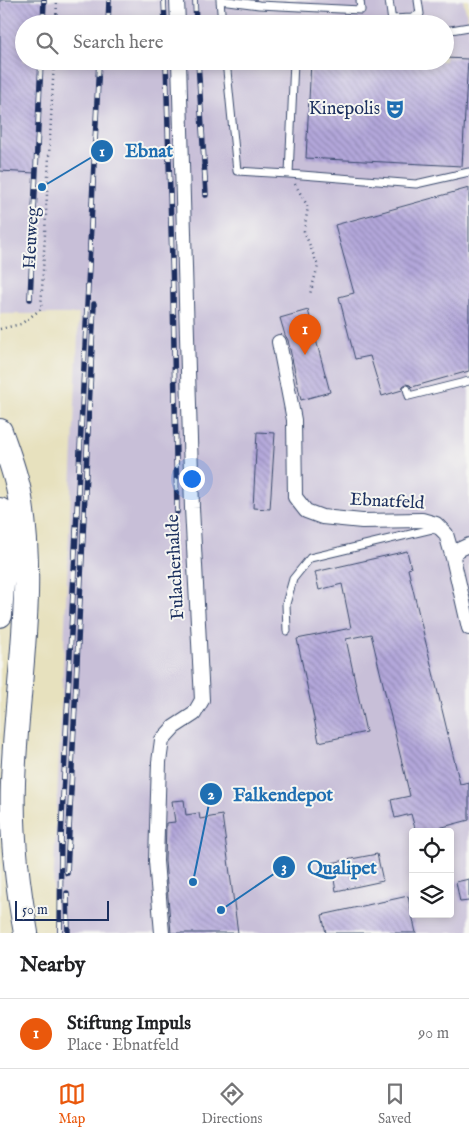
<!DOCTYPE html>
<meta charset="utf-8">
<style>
body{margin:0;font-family:"IM FELL English",serif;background:#f6f6f6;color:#202124}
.controls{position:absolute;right:15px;bottom:15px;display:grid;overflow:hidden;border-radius:5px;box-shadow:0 2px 8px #0003}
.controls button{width:45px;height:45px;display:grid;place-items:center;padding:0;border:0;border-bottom:1px solid #e0e0e0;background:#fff;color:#202124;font:25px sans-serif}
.scale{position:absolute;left:15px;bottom:12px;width:94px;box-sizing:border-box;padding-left:5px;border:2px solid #1b2f5e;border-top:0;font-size:14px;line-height:18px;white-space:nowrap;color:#1b2f5e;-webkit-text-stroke:4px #f6f6f2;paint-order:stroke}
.you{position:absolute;left:191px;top:478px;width:18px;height:18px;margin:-12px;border:4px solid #fff;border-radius:50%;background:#1a73e8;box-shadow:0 0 0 8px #1a73e833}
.badge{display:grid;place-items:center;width:32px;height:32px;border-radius:50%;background:#ea580c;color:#fff;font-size:16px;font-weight:700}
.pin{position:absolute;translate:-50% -41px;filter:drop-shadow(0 1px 2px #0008)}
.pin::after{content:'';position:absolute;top:26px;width:18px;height:15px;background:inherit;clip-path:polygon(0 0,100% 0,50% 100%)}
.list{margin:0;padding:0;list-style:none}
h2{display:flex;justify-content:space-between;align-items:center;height:65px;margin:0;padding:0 20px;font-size:21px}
h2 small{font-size:16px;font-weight:400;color:#757577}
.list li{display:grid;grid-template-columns:32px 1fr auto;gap:15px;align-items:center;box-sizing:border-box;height:70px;padding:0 20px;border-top:1px solid #e0e0e0}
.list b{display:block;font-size:19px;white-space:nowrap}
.list p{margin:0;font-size:16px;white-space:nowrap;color:#757577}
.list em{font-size:16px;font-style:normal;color:#757577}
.icon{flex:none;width:28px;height:28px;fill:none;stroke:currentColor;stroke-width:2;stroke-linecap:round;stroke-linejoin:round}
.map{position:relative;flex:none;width:469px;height:933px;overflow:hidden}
.search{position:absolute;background:#fff;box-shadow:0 2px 8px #0003;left:15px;right:15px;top:15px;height:55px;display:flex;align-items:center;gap:12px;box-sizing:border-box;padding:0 18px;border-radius:28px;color:#757577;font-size:19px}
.sheet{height:135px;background:#fff}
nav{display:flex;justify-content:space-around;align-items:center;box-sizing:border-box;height:70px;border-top:1px solid #e0e0e0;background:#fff;font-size:14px;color:#757577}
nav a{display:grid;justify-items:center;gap:2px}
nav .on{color:#ea580c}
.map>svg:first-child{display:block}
</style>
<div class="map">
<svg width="469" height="933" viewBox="0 0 469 933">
<defs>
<pattern id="building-back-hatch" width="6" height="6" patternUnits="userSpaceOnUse" patternTransform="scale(1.25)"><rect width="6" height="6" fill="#b3a7da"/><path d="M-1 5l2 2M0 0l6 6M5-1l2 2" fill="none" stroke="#9188b4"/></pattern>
</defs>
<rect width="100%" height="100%" fill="#f6f6f2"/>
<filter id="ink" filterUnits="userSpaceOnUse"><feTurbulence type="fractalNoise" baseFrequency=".02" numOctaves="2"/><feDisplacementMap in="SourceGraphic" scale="10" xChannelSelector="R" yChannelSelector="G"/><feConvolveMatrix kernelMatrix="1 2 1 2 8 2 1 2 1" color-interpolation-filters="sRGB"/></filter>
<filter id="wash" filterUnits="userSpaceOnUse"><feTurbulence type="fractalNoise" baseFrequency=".0096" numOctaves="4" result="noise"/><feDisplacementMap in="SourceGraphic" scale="20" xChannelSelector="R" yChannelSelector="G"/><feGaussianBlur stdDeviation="1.12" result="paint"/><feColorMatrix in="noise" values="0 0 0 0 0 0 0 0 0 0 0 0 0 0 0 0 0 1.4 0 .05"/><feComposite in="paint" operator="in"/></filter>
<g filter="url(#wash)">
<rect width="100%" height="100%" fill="#e7e1be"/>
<path fill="#c8bfd8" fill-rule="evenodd" d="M0,0h463l6,23v910h-415l-1,-43 26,-576h-79zM24,24h421v37h-421zM413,832h37v82h-37z"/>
<g id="blocks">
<path fill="url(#building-back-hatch)" d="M0,0h44l-1,24h-19v37h17l-6,112 -35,-2z
M445,58l23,1 -6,107 -156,-8 5,-97h134z
M469,188v183l-57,16 -2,-2 -4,-1 -3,2 -1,4 -20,6 -12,-40 -15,3 -16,-62 15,-4 -19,-68z
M308,310l22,82 -29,8 -13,-60 -3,-5 -5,-17z
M257,432l18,1 -5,76 -17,-1z
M407,551l4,17 -3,1 52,215 9,-2v38l-30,8 1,4h-24l-5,-18 -16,4 -4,-18 19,-4 -39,-162 -25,5 20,93 -47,10 -22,-103 54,-11 -9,-44 -23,6 -4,-18z
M184,800l2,15 13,-2 1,6 22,-4 16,118h-67l-6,-72 1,-38 9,-1 -3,-21z
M377,854l6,27 -47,10 -5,-28z
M469,879v22l-9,1 -4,-20z
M408,896l8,37h-90l-4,-18z"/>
</g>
</g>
<g filter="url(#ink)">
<use href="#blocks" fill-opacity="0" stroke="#3a4a6c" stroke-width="1"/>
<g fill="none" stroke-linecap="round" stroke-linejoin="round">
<defs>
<path id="lane" d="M220,0l39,5 102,5 -1,-10
M220,0l2,24
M389,0l3,22
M392,19l20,-1 8,-4 -2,-14
M310,24h26
M445,31l24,-4
M226,61l11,110 52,3
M294,61l-5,113 127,10 53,-12
M407,389l2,7 60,-15
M287,631l-1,-27 7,-25 17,-21 122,-29 4,1"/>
<path id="street" d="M177,0l1,24
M279,342l15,78 1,77 11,14 16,6 40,4 60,-1 14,4 10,10 7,24
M469,545l-13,6 -3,7 16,70
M162,933l-6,-72 3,-99 3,-22 12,-13 20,-13 8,-14 -10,-192 -13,-447"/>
<path id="highway" d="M0,431c7,20 15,40 19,61 18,97 -3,194 -6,291 -2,50 4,100 13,150
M0,510l4,44 -4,61"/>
</defs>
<use href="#lane" stroke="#3a4a6c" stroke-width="9"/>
<use href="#street" stroke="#3a4a6c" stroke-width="16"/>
<use href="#highway" stroke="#3a4a6c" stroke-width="26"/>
<path stroke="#3a4a6c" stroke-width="2.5" stroke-dasharray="1 4" stroke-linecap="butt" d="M56,24l1,-24
M295,184l13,23 -4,24 14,35 -8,28
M0,329l21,-5 20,-15 13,-248"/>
<use href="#lane" stroke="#fff" stroke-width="7"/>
<use href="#street" stroke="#fff" stroke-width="14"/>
<use href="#highway" stroke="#fff" stroke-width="24"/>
<defs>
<path id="rail" d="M164,0l1,24
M195,0l1,24
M43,24l1,-24
M108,24l1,-24
M166,61l7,232 4,219
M198,61l8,134
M30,299l11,-238
M67,873l27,-569
M67,893l1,40
M60,933l1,-95 38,-777"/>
</defs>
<use href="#rail" stroke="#1b2f5e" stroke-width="5.5"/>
<use href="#rail" stroke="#f6f6f2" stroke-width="4" stroke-dasharray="11" stroke-linecap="butt"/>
</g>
</g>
<defs>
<symbol id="theatre-bare" viewBox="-9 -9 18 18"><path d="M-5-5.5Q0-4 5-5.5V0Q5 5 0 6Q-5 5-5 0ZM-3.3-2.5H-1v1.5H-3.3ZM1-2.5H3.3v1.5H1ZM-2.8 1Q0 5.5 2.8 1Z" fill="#1f6fb2" stroke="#f6f6f2" stroke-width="2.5" paint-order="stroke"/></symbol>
</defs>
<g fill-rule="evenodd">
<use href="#theatre-bare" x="381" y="95" width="28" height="28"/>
</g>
<g text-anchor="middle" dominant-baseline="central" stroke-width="4" stroke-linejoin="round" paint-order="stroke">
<g font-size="18" fill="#1b2f5e" stroke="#f6f6f2" text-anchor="end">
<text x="380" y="109">Kinepolis</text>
</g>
<g font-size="18" fill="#1b2f5e" stroke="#f6f6f2">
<text transform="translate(32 238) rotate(-87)">Heuweg</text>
<text transform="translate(387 502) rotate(3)">Ebnatfeld</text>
<text transform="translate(176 567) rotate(-93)">Fulacherhalde</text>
</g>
</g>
<path fill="none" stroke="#1f6fb2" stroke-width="2" d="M42 187L102 151M193 882L211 794M221 910L284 867"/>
<g fill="#1f6fb2" stroke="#f6f6f2" stroke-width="2">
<circle cx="42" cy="187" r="5"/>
<circle cx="193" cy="882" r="5"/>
<circle cx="221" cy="910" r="5"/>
<circle cx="102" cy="151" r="12"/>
<circle cx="211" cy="794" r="12"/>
<circle cx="284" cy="867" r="12"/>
</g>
<g font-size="15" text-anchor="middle" font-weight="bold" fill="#fff">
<text x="102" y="156">1</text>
<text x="211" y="799">2</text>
<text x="284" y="872">3</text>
</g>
<g font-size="19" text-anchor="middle" font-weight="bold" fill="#1f6fb2" stroke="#f6f6f2" stroke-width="4" stroke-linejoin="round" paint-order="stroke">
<text x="149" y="157">Ebnat</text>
<text x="283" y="801">Falkendepot</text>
<text x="342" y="874">Qualipet</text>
</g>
</svg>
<div class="controls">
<button><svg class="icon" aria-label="locate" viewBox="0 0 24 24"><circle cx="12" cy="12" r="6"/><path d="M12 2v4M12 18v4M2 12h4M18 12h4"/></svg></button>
<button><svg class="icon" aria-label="layers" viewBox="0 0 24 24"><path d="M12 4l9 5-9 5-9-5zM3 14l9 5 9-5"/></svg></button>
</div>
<div class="scale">50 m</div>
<div class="you"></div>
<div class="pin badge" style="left:305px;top:355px">1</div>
<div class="search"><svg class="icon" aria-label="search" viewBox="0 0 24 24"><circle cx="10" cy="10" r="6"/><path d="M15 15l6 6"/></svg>Search here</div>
</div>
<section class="sheet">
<h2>Nearby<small></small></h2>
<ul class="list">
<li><span class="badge">1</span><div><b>Stiftung Impuls</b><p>Place · Ebnatfeld</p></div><em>90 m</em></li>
</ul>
</section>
<nav>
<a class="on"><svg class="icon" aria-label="map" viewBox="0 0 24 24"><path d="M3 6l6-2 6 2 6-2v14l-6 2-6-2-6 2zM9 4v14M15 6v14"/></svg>Map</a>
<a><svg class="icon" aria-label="directions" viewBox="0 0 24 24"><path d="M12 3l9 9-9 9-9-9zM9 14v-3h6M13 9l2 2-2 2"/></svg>Directions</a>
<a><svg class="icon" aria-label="saved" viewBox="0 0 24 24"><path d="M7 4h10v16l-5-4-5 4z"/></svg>Saved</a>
</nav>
